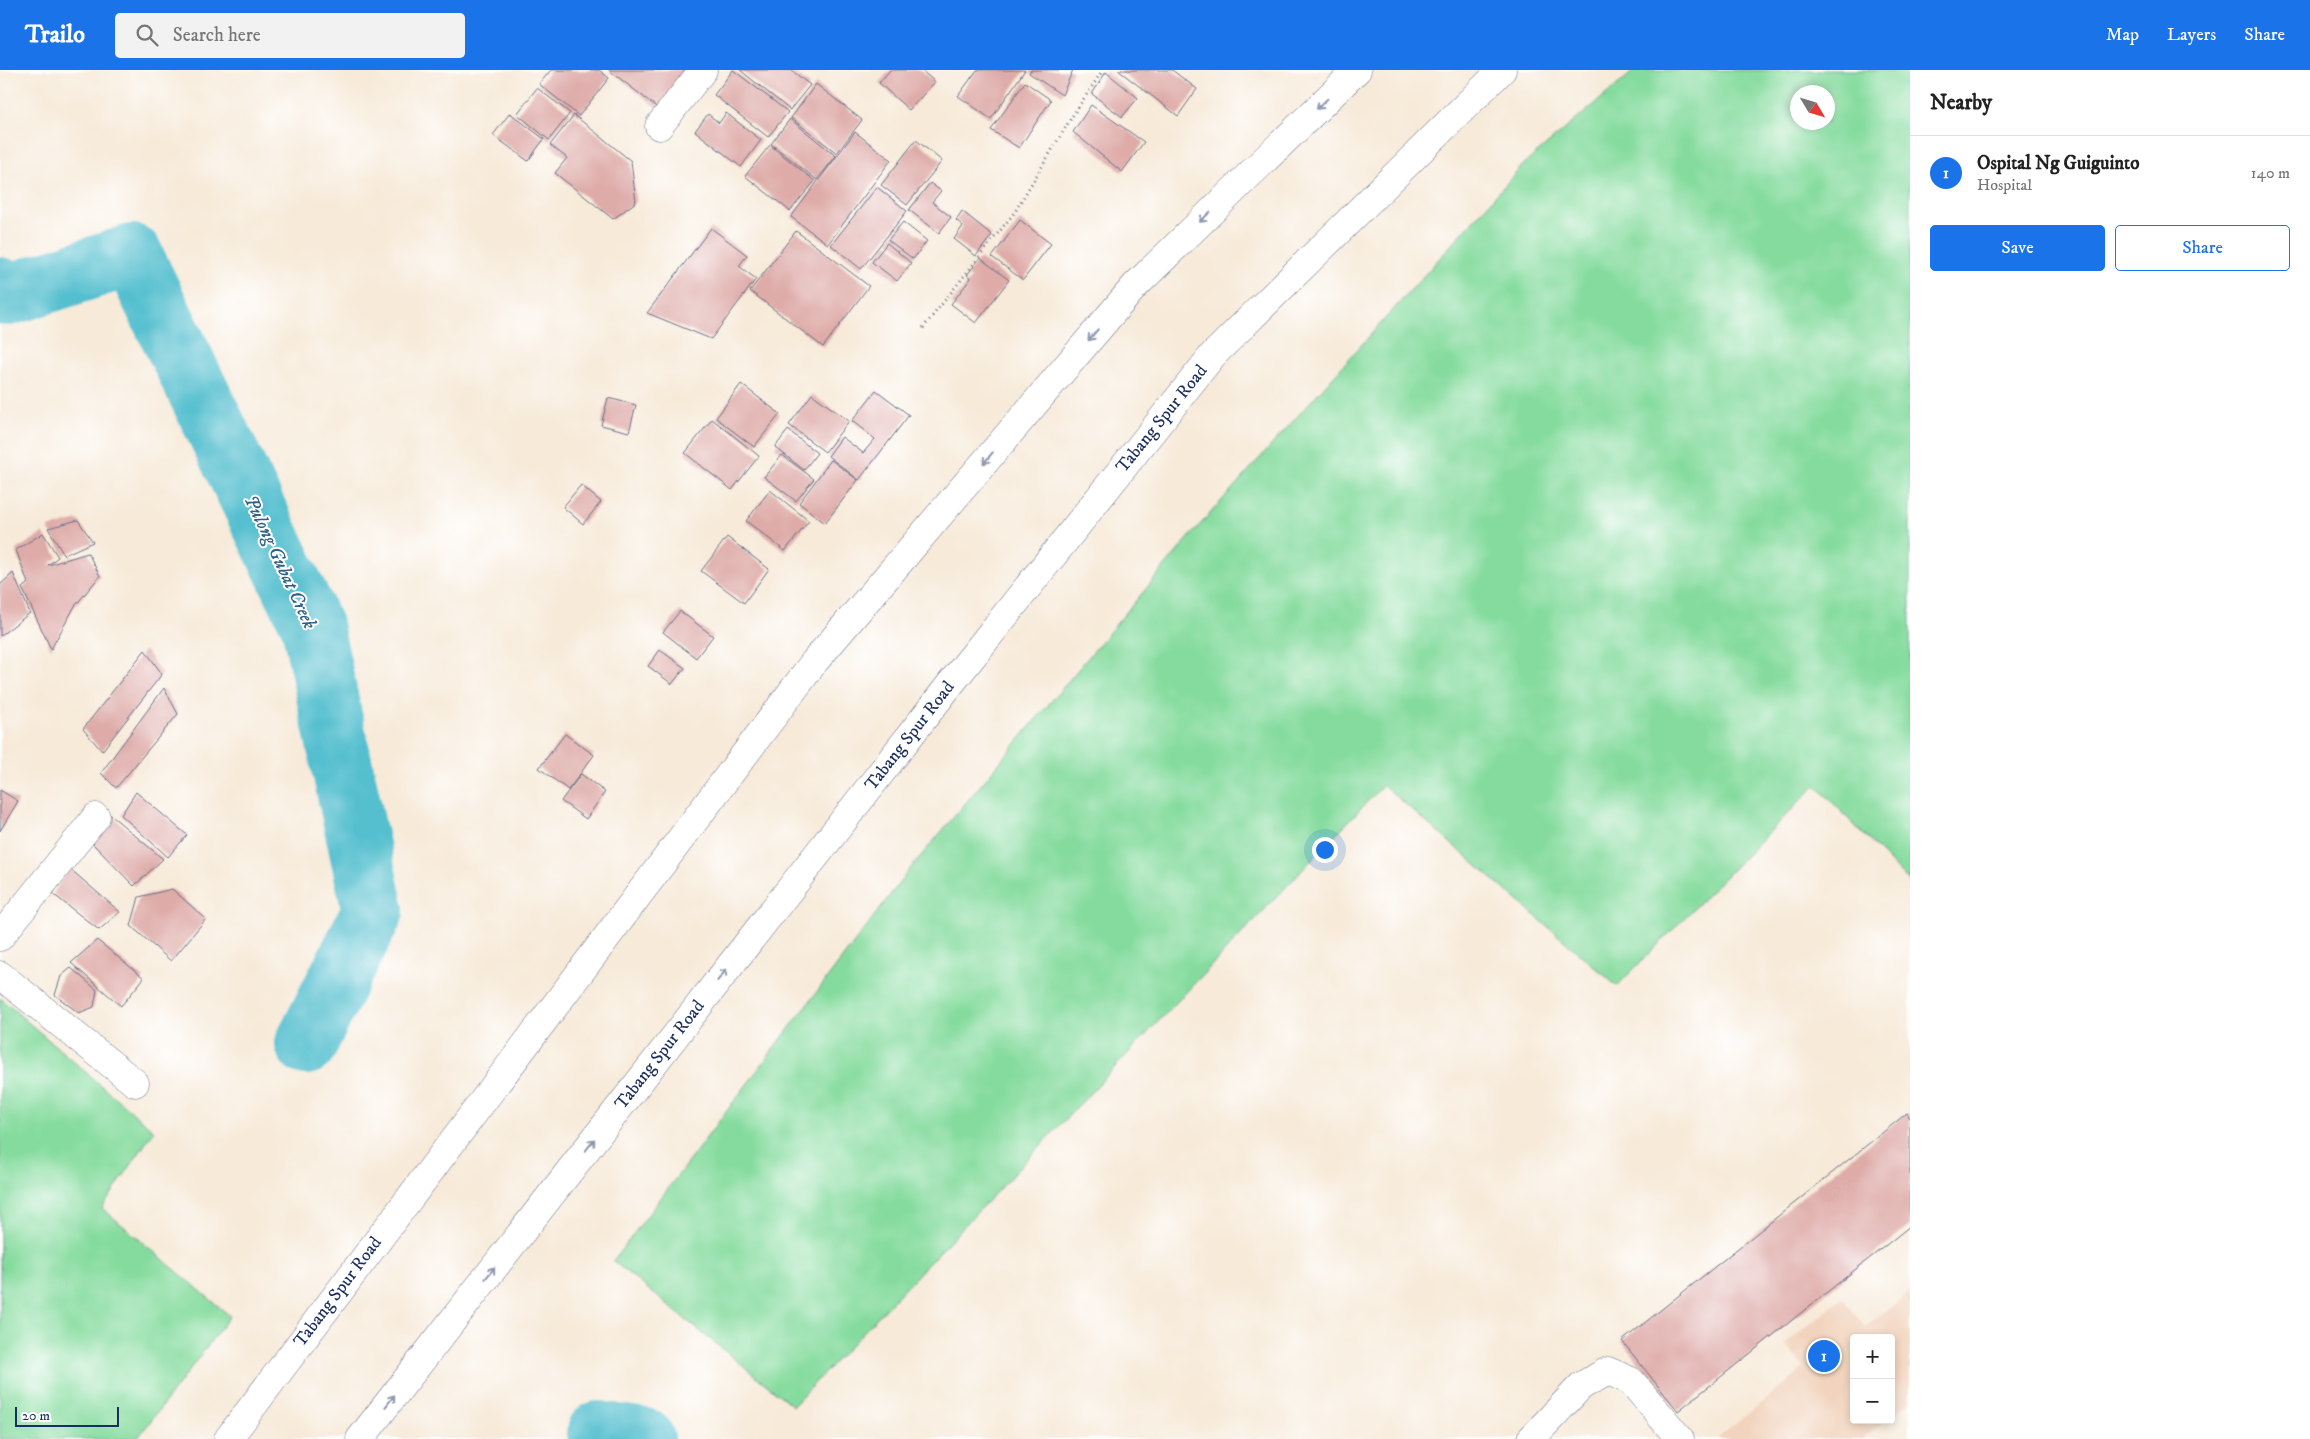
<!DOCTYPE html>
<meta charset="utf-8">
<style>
body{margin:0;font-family:"IM FELL DW Pica",serif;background:#f2f2f2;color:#222}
.controls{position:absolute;right:15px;bottom:15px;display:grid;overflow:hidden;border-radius:5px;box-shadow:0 2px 8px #0003}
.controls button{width:45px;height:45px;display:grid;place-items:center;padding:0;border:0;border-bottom:1px solid #e0e0e0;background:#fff;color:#222;font:25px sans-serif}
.compass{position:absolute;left:1790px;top:15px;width:45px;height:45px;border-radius:50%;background:#fff;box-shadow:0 2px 8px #0003;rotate:128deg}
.scale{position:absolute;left:15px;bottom:12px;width:104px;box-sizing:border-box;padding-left:5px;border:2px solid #1b2f5e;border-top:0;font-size:14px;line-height:18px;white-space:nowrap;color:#1b2f5e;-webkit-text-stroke:4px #fff;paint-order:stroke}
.you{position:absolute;left:1324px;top:779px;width:18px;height:18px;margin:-12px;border:4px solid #fff;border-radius:50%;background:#1a73e8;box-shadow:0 0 0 8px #1a73e833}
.badge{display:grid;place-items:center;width:32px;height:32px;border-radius:50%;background:#1a73e8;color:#fff;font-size:16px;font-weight:700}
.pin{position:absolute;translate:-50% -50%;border:2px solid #fff;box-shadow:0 1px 5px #0006}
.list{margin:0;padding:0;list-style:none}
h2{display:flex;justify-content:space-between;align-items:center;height:65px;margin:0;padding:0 20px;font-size:21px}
h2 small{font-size:16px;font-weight:400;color:#767676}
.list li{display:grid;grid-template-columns:32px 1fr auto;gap:15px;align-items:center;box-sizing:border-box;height:75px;padding:0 20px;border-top:1px solid #e0e0e0}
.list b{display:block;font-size:19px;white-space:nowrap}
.list p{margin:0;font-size:16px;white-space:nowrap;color:#767676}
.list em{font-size:16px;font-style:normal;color:#767676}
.actions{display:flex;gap:10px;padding:15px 20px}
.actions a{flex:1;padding:11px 0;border:1px solid #1a73e8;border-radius:5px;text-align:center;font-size:18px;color:#1a73e8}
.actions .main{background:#1a73e8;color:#fff}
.icon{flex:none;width:28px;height:28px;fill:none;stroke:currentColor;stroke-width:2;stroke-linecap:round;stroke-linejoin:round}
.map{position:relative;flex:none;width:1910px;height:1369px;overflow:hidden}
header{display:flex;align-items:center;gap:30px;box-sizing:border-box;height:70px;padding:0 25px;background:#1a73e8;color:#fff}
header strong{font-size:24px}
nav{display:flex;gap:28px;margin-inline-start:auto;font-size:18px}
.search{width:350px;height:45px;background:#f2f2f2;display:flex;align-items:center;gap:12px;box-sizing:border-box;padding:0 18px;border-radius:5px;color:#767676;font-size:19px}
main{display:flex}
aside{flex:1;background:#fff}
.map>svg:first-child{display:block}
</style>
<header>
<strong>Trailo</strong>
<div class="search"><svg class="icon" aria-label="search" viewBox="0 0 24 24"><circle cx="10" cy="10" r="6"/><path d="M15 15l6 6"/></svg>Search here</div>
<nav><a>Map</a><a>Layers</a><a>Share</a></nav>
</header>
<main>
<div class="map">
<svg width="1910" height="1369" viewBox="0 0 1910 1369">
<rect width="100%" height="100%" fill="#fff"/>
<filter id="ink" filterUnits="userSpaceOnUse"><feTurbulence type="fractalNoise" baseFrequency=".02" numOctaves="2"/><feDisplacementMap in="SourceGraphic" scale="10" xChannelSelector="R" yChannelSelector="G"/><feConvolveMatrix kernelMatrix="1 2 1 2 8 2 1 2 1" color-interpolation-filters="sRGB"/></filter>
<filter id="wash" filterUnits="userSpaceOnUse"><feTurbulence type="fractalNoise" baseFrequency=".0096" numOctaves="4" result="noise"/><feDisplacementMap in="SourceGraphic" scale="20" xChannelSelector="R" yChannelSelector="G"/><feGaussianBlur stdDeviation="1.12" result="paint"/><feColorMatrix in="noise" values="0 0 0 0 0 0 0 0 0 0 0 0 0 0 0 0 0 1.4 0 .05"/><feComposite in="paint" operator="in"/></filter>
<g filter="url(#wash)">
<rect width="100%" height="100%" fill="#f7ead9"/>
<path fill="#f2d4be" d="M1910,1221v110l-19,15v-78h-37v82h32l-23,19h-146l87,-71 -19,-24 58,-46 22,29z"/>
<path fill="#85db9e" stroke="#50857e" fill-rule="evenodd" d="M1635,0h275v813l-94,-98 -199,201 -234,-201 -590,621 -180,-145 297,-392 288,-342 326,-363zM1798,22h30v30h-30z
M0,928l154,133 -52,77 128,108 -93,123h-137z"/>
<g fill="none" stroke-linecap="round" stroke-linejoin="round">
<path stroke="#54bfcf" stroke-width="62" d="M0,218l8,7 124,-40 180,371 61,285 -67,133
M598,1362l46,7"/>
</g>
<g id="blocks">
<path fill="#deaba8" d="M551,0h48l10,8 -30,38 -40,-32z
M609,0h79l-29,39z
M733,0l55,42 -20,25 -54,-42z
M740,0h51l19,15 -20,25z
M890,0h31l14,12 -26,28 -30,-27z
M977,0h48l-34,49 -33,-23z
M1031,0h42l-11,25 -33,-22z
M1118,0h54l25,19 -19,27z
M1106,2l32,26 -16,19 -30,-23z
M1025,12l26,18 -32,48 -28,-18z
M816,14l46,36 -25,33 -46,-35z
M537,18l33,25 -21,27 -32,-26z
M1091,35l53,37 -22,30 -49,-40z
M510,43l34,26 -16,22 -35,-26z
M726,43l35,27 -20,27 -46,-36 13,-17 11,9z
M574,45l57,46 5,41 -23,17 -58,-46 12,-15 -17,-13z
M790,49l46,37 -19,24 -46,-36z
M855,62l36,28 -63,84 -37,-27z
M916,70l26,21 -35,44 -26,-20z
M770,75l45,36 -25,30 -45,-35z
M930,113l11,8 -9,11 19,15 -12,16 -30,-23z
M877,117l30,24 -46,58 -30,-24z
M962,141l30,24 -16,21 -22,-17 9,-13 -7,-6z
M1020,150l31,24 -28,36 -31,-23z
M903,152l24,19 -14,18 -25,-19z
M711,158l36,27 -8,11 17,13 -45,60 -64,-26z
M796,161l73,55 -46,61 -73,-56z
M887,173l24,20 -14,18 -25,-19z
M980,188l29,22 -33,43 -25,-19 20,-26 -4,-3z
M741,314l39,30 -26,33 -38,-29z
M876,320l33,25 -50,65 -31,-24 14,-19 21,16 12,-14 -23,-18z
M812,324l37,27 -24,31 -36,-27z
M608,328l28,7 -7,27 -28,-7z
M712,349l47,37 -27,34 -47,-37z
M788,360l29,23 -13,17 -29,-23z
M782,385l32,24 -18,22 -32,-24z
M831,390l27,20 -33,43 -26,-20z
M581,415l20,17 -18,22 -20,-17z
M770,420l39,31 -24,30 -39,-30z
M78,450l15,22 -29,13 -16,-27z
M43,463l15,24 -10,8 40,-12 12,23 -25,30 -24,43 -29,-61 6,-5 -12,-33z
M727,467l42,32 -25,34 -43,-32z
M13,503l17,40 -30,23v-51z
M680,541l33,25 -17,22 -33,-26z
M145,580l17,24 -60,77 -19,-22z
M660,580l25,18 -13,16 -24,-18z
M164,618l14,26 -62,74 -15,-15z
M565,664l29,21 -26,35 -29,-22z
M581,704l24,18 -19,27 -25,-18z
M0,720l18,11 -18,30z
M136,722l51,43 -19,22 -47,-42z
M106,741l57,48 -29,27 -41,-42z
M69,798l51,44 -21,18 -46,-36z
M172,819l34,30 -35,42 -40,-35 8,-29z
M97,870l47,38 -23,28 -50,-43z
M71,898l26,22 -3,17 -15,6 -24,-18 6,-19z
M1907,1043l3,5v108l-232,185 -56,-70z"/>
</g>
</g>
<g filter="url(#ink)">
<use href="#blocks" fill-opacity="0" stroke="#687089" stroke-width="1"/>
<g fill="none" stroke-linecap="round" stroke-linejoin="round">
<defs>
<path id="minor" d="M659,56l44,-56
M0,867l96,-120
M0,905l135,108
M1531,1369l50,-53 27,-15 23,10 49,58"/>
<path id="motorway" d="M228,1369l587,-778 320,-375 222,-216
M360,1369l588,-752 265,-332 289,-285"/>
</defs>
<use href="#minor" stroke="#687089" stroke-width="29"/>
<use href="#motorway" stroke="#687089" stroke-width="29"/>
<path stroke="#687089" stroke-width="3" stroke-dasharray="1 4" stroke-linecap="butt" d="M923,258l91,-115 59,-98 30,-45"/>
<use href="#minor" stroke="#fff" stroke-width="28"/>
<use href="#motorway" stroke="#fff" stroke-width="28"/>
</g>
<defs><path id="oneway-shaft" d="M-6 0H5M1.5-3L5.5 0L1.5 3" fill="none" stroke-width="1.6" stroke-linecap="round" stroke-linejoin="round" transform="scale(1.25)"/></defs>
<g stroke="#8d97ae">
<use href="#oneway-shaft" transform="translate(1322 34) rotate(136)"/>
<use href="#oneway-shaft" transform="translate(1205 147) rotate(136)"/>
<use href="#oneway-shaft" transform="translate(1093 265) rotate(130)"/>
<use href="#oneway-shaft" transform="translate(988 388) rotate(130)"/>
<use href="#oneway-shaft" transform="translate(722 905) rotate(-52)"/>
<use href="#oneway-shaft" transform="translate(590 1075) rotate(-52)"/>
<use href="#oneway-shaft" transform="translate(490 1203) rotate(-52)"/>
<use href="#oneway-shaft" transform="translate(390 1331) rotate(-52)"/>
</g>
</g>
<g text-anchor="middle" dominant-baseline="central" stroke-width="4" stroke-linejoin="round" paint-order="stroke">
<g font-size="18" fill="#1b2f5e" stroke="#fff">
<text transform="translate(1162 349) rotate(-51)">Tabang Spur Road</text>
<text transform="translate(910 666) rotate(-52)">Tabang Spur Road</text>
<text transform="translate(660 985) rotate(-52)">Tabang Spur Road</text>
<text transform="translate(338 1222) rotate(-53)">Tabang Spur Road</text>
</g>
<g font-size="19" font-style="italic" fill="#2f6186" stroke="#fff">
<text transform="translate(280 492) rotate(65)">Pulong Gubat Creek</text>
</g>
</g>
</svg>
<div class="controls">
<button>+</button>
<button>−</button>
</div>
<svg class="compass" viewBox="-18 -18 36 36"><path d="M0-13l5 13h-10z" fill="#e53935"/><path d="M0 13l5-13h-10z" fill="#767676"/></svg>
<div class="scale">20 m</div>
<div class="you"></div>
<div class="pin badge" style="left:1824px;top:1286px">1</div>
</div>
<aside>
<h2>Nearby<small></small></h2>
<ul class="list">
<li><span class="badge">1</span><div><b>Ospital Ng Guiguinto</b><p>Hospital</p></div><em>140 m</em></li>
</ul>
<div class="actions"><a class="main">Save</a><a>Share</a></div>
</aside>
</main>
